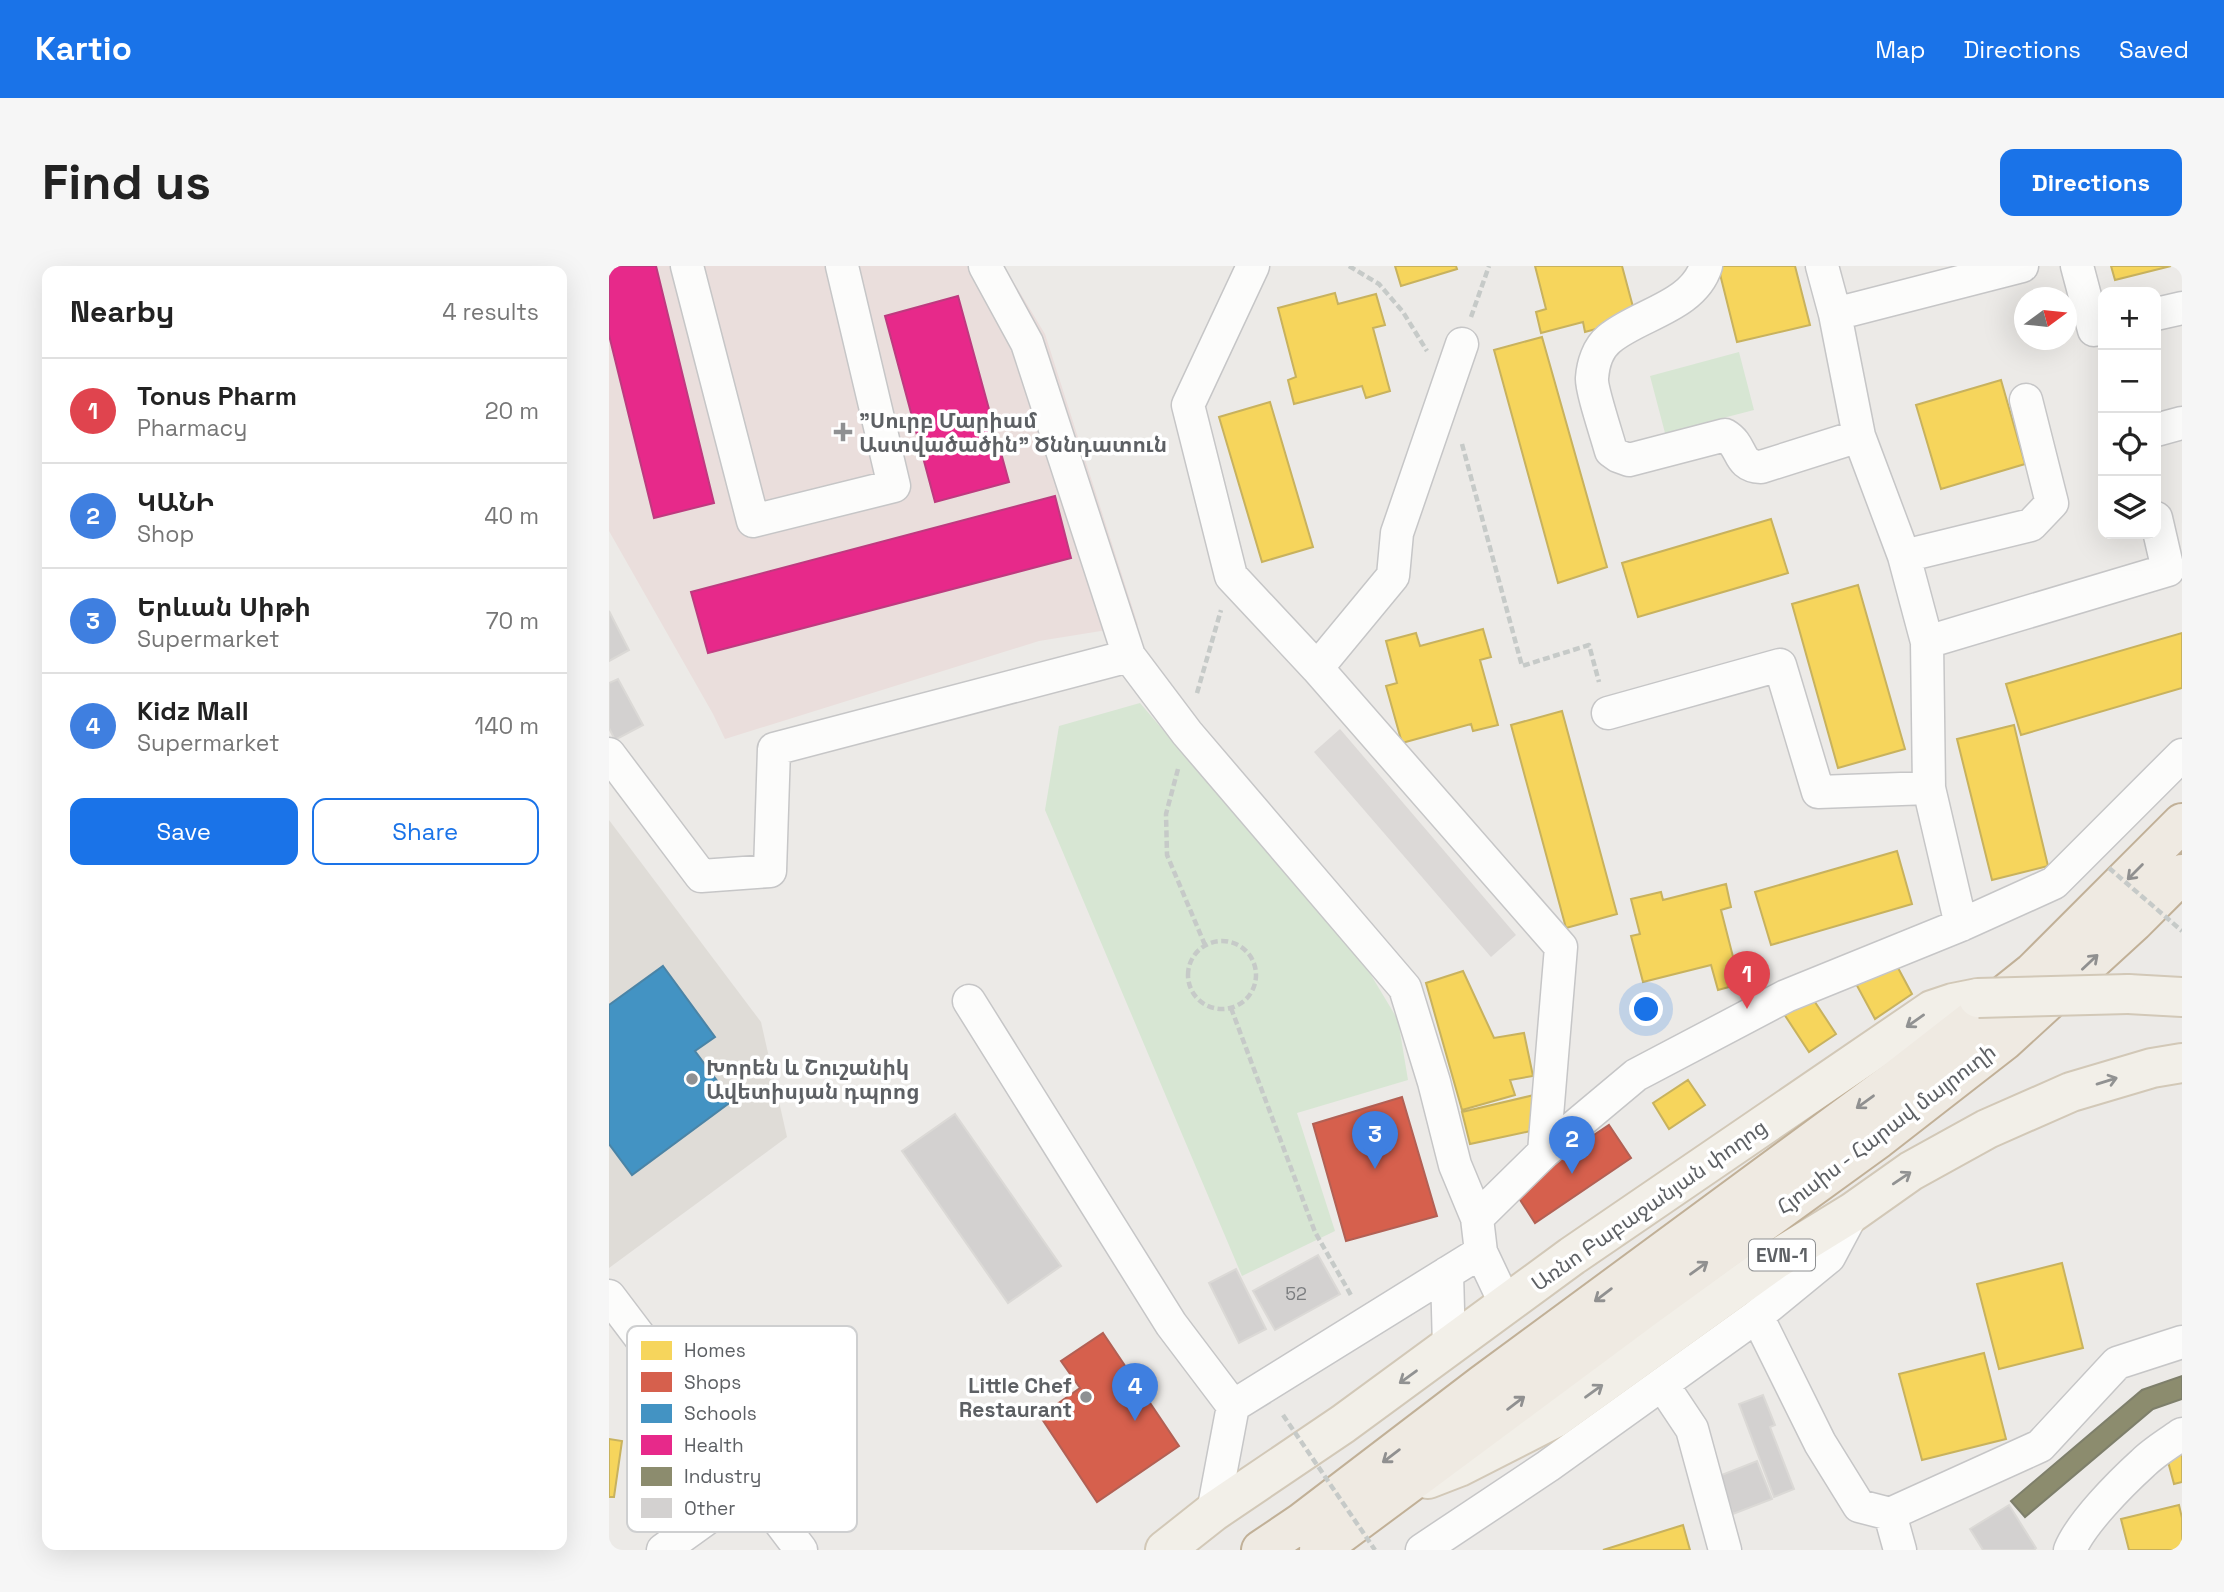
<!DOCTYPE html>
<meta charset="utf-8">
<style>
body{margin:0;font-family:"Space Grotesk","Noto Sans Armenian",sans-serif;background:#f6f6f6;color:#222}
.controls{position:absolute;right:21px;top:21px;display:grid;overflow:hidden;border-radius:14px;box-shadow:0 7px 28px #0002}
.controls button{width:63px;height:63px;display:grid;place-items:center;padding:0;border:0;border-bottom:2px solid #e0e0e0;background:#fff;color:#222;font:35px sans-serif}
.compass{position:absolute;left:1405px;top:21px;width:63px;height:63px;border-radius:50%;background:#fff;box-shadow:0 7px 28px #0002;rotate:75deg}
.you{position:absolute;left:1038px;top:744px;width:24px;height:24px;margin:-18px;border:5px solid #fff;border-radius:50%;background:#1a73e8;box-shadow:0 0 0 10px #1a73e833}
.badge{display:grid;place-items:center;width:46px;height:46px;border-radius:50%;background:#1a73e8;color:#fff;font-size:23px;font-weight:700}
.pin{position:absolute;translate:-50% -58px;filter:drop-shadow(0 2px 4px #0008)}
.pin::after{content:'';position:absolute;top:37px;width:24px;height:21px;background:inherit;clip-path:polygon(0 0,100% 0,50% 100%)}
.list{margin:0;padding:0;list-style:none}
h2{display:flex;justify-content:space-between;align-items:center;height:91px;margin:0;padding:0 28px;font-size:30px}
h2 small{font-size:23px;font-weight:400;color:#767676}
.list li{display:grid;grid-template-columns:46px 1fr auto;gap:21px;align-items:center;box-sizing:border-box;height:105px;padding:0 28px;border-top:2px solid #e0e0e0}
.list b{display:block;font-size:26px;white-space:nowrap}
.list p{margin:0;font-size:23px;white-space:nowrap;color:#767676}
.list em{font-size:23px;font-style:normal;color:#767676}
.actions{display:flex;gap:14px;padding:21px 28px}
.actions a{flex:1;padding:16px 0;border:2px solid #1a73e8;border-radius:14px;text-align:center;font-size:24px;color:#1a73e8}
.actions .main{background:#1a73e8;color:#fff}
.icon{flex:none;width:38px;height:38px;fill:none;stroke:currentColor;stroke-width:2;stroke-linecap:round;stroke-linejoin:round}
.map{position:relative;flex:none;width:1573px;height:1284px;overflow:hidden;border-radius:14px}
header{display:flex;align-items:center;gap:42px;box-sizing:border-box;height:98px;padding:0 35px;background:#1a73e8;color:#fff}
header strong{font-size:33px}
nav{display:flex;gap:38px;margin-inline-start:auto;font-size:24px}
.intro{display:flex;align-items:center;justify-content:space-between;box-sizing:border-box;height:168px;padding:0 42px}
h1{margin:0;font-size:49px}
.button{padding:18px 32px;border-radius:14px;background:#1a73e8;color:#fff;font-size:24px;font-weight:700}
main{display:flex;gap:42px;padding:0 42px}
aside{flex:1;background:#fff;border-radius:14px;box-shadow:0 7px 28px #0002}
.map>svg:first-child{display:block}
</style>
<header>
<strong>Kartio</strong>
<nav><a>Map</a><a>Directions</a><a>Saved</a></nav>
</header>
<div class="intro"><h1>Find us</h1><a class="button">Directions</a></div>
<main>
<aside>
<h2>Nearby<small>4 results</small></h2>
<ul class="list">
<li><span class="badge" style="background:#e0444e">1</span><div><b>Tonus Pharm</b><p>Pharmacy</p></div><em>20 m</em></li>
<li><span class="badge" style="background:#3f7fe0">2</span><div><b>ԿԱՆԻ</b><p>Shop</p></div><em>40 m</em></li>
<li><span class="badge" style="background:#3f7fe0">3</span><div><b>Երևան Սիթի</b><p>Supermarket</p></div><em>70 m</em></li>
<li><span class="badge" style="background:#3f7fe0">4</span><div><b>Kidz Mall</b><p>Supermarket</p></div><em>140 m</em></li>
</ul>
<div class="actions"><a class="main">Save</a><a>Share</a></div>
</aside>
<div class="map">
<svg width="1573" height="1284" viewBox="0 0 1573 1284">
<rect width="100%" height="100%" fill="#eceae7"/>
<path fill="#dcd9d7" d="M731,463l176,206 -25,22 -177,-205z"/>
<path fill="#dfdcd7" d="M0,554l152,202 26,115 -178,131z"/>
<path fill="#eadedc" d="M0,0h395l41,68 93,291 -99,16 -314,98 -12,-25 -104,-183z"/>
<path fill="#d7e6d3" d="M1130,86l15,58 -89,23 -15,-57z
M531,437l228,267 30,50 10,60 -111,33 38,118 -93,45 -197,-466 14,-84z"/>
<path fill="#f6d55c" stroke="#c8b25e" stroke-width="2" d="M786,0h61l1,3 -56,17z
M926,0h87l14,52 -51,14 -2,-10 -42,11 -5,-21 10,-3z
M1109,0h77l15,59 -73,17z
M1502,0h60l-56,14z
M726,27l3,11 38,-10 9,31 -12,3 17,63 -24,7 -4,-12 -68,18 -6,-24 8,-3 -18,-69z
M933,71l65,230 -49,16 -64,-233z
M1392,114l24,84 -84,25 -25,-84z
M661,136l43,145 -51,15 -43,-145z
M1162,253l17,54 -150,44 -16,-54z
M1249,319l47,164 -67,19 -46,-164z
M874,363l8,28 -11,3 18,65 -25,6 -2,-7 -69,19 -16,-57 11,-3 -11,-42 30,-8 4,13z
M1573,367v55l-161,47 -15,-51z
M953,445l55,203 -51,14 -55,-203z
M1405,459l34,141 -56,14 -35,-141z
M1288,585l15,53 -141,41 -16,-53z
M1117,618l5,23 -10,3 19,74 -22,6 -7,-25 -68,17 -12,-46 9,-2 -9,-35 30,-7 2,8z
M1288,700l15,28 -37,25 -21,-39z
M854,705l31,67 30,-5 9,43 -23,4 5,15 -53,15 -36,-127z
M1202,730l25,38 -27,18 -25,-38z
M1079,814l17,25 -36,24 -16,-26z
M925,829l6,34 -70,15 -8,-32z
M1453,997l21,85 -84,21 -22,-85z
M1375,1087l22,86 -84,21 -23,-86z
M0,1173l13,2 -8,56h-5z
M1573,1184v32l-8,2 -8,-30z
M1570,1239l3,13v32h-53l-8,-31z
M1074,1259l7,25h-87z"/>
<path fill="#d6604d" stroke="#b26054" stroke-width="2" d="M793,831l35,119 -91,25 -33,-117z
M1000,859l22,33 -96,65 -22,-34z
M494,1067l76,113 -82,56 -57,-86 40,-28 -19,-27z"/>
<path fill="#4393c3" stroke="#4b84a6" stroke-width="2" d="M54,700l52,71 -20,14 37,50 -100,74 -23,-31v-139z"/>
<path fill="#e7298a" stroke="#be3a7f" stroke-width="2" d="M0,0h47l58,237 -60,15 -45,-183z
M349,30l51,186 -74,20 -50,-186z
M446,230l16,62 -363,95 -17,-61z"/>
<path fill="#8c8c6e" stroke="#7e7f6b" stroke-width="2" d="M1573,1110v23l-29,10 -128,108 -14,-16 131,-111z"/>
<path fill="#d3d1d0" stroke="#dbd9d6" stroke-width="2" d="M0,345l20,39 -20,11z
M9,413l25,46 -28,15 -6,-12v-45z
M346,848l106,152 -53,37 -106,-152z
M709,989l22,39 -65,36 -22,-39z
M627,1003l30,60 -27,14 -30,-60z
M1154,1129l12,30 -5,2 24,62 -20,8 -35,-93z
M1148,1195l15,38 -39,15 -14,-38z
M1400,1239l27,43 -2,2h-51l-13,-21z"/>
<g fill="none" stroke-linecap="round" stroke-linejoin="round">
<defs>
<path id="minor" d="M78,0l66,255 141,-35 -52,-220
M376,0l42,77 102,313 58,77 218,255 29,94 21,83 22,53 4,34 25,53
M644,0l-65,139 43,171 86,92 244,279 -17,205
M1097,0c-13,41 -67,48 -97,73 -11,9 -16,25 -17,39 -1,11 15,58 19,73l7,5 11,4 96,-25c19,11 11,31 36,32l98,-31
M1213,0l13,48 24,122 45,120 23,86 2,146 32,137
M1468,0l17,64 9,-2
M1226,48l187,-48
M1547,48l26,-6
M1547,164l26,-7
M1295,290l127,-31 21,-22 -26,-103
M1318,376l241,-72 -12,-52
M708,402l76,-92 4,-43 65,-189
M999,447l172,-48 38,127 111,-4
M0,488l92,122 69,-5 4,-122 355,-93
M360,735l202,323 62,82
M868,952l67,-66 92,-77 150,-79 175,-71 93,-42 128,-128
M838,1007l2,74
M0,1030l192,254
M1148,1050l63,127 39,63 31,8 10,36
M1053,1118l30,45 33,121
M604,1246l20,-106 248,-154
M1281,1248l150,-68 77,-83 65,-21
M54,1284l89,-64
M813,1284l126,-84 209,-150 72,-59 24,-45
M1461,1284c11,-27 51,-67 73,-87 11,-11 26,-20 39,-29"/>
<path id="major" d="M1519,728l54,3
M819,1213l31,-12 96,-49 220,-158 78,-48 58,-41 76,-42 84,-37 81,-24 30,-5
M556,1284l48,-38 130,-88 229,-168 360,-246 21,-7 25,-5"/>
<path id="highway" d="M652,1284l40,-27 182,-139 414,-305 81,-63 55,-44 149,-149
M710,1284l326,-242 233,-169 126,-98 130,-119 48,-48"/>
</defs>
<use href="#minor" stroke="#c6c6c7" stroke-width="35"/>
<use href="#major" stroke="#d2c8b7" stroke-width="42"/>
<use href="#highway" stroke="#c1b097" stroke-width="42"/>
<path stroke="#c6cac8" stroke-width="4.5" stroke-dasharray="7 3.5" stroke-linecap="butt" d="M740,0l30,18 24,28 24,39
M862,51l18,-51
M853,178l60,222 67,-21 10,37
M588,427l24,-83
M569,503l-12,45 1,41 38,90
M579 709a34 34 0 1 1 68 0a34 34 0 1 1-68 0Z
M622,742l84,224 37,65"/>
<use href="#minor" stroke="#fcfcfb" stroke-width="32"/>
<use href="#major" stroke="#f2efe8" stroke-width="38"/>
<use href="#highway" stroke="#efeae2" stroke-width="38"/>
<defs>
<path id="major-bridge" d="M1369,732l150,-4"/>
</defs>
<use href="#major-bridge" stroke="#d2c8b7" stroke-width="42" stroke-linecap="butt"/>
<path stroke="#c6cac8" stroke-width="4.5" stroke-dasharray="7 3.5" stroke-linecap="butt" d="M1500,602l73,63
M674,1149l92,135"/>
<use href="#major-bridge" stroke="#f2efe8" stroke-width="38"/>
</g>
<defs><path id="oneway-shaft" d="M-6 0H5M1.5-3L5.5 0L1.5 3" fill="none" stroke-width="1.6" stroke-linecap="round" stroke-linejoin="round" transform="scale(1.75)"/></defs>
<g stroke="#909090">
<use href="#oneway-shaft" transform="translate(1526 606) rotate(135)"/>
<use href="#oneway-shaft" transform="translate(1481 696) rotate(-43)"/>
<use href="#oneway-shaft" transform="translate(1256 836) rotate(144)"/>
<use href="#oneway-shaft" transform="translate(1090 1002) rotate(-36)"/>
<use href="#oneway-shaft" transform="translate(994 1029) rotate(143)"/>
<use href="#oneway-shaft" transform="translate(907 1137) rotate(-37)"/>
<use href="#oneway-shaft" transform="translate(782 1190) rotate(143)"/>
</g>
<g stroke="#919292">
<use href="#oneway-shaft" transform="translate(1306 755) rotate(145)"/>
<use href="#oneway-shaft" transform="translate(1498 815) rotate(-17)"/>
<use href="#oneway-shaft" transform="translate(1293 912) rotate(-34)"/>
<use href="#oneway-shaft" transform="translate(799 1111) rotate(144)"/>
<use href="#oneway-shaft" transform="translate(985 1125) rotate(-36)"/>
</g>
<g fill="#8f9092" stroke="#fff" stroke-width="2.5">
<path d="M230.5 155.5h7v7h7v7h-7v7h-7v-7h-7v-7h7z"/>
<circle cx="83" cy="813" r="7"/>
<circle cx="477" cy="1131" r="7"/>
</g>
<g text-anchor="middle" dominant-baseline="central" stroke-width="7" stroke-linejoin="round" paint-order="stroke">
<g font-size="18" fill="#7c7e80">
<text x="687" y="1027">52</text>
</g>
<rect fill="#fff" stroke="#8e9092" stroke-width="2" x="1140" y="973.5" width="66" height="31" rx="5"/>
<g font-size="19" font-weight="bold" fill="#5d6064">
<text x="1173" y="989">EVN-1</text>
</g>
<g font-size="21" font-weight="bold" fill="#5d6064" stroke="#fff" text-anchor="start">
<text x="250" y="154">"Սուրբ Մարիամ<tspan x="250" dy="24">Աստվածածին" Ծննդատուն</tspan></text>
<text x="97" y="801">Խորեն և Շուշանիկ<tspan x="97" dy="24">Ավետիսյան դպրոց</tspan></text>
<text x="463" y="1119" text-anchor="end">Little Chef<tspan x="463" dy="24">Restaurant</tspan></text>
</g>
<g font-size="21" fill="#5d6064" stroke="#fff">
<text transform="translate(1277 863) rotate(-37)">Հյուսիս - Հարավ մայրուղի</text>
<text transform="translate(1040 939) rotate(-35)">Առնո Բաբաջանյան փողոց</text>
</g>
</g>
<rect x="18" y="1060" width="230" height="206" rx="10" fill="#fff" stroke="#cecfd0" stroke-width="2"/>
<rect x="32" y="1075" width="31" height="19" fill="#f6d55c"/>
<rect x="32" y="1106" width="31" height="20" fill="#d6604d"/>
<rect x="32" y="1138" width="31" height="19" fill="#4393c3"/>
<rect x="32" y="1169" width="31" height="20" fill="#e7298a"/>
<rect x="32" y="1201" width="31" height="19" fill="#8c8c6e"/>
<rect x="32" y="1232" width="31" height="20" fill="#d3d1d0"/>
<g font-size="19" fill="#5d6064">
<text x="75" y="1091">Homes</text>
<text x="75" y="1123">Shops</text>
<text x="75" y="1154">Schools</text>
<text x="75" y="1186">Health</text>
<text x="75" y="1217">Industry</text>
<text x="75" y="1249">Other</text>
</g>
</svg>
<div class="controls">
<button>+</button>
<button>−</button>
<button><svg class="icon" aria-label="locate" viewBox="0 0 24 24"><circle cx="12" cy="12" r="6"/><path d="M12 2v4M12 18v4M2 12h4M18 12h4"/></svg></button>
<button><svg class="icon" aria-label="layers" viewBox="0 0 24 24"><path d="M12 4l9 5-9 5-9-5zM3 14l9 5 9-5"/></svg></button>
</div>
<svg class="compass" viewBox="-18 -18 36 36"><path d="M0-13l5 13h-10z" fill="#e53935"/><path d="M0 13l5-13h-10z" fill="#767676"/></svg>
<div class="you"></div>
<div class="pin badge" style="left:1138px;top:743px;background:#e0444e">1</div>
<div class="pin badge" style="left:963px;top:908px;background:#3f7fe0">2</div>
<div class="pin badge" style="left:766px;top:903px;background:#3f7fe0">3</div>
<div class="pin badge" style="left:526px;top:1155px;background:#3f7fe0">4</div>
</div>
</main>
